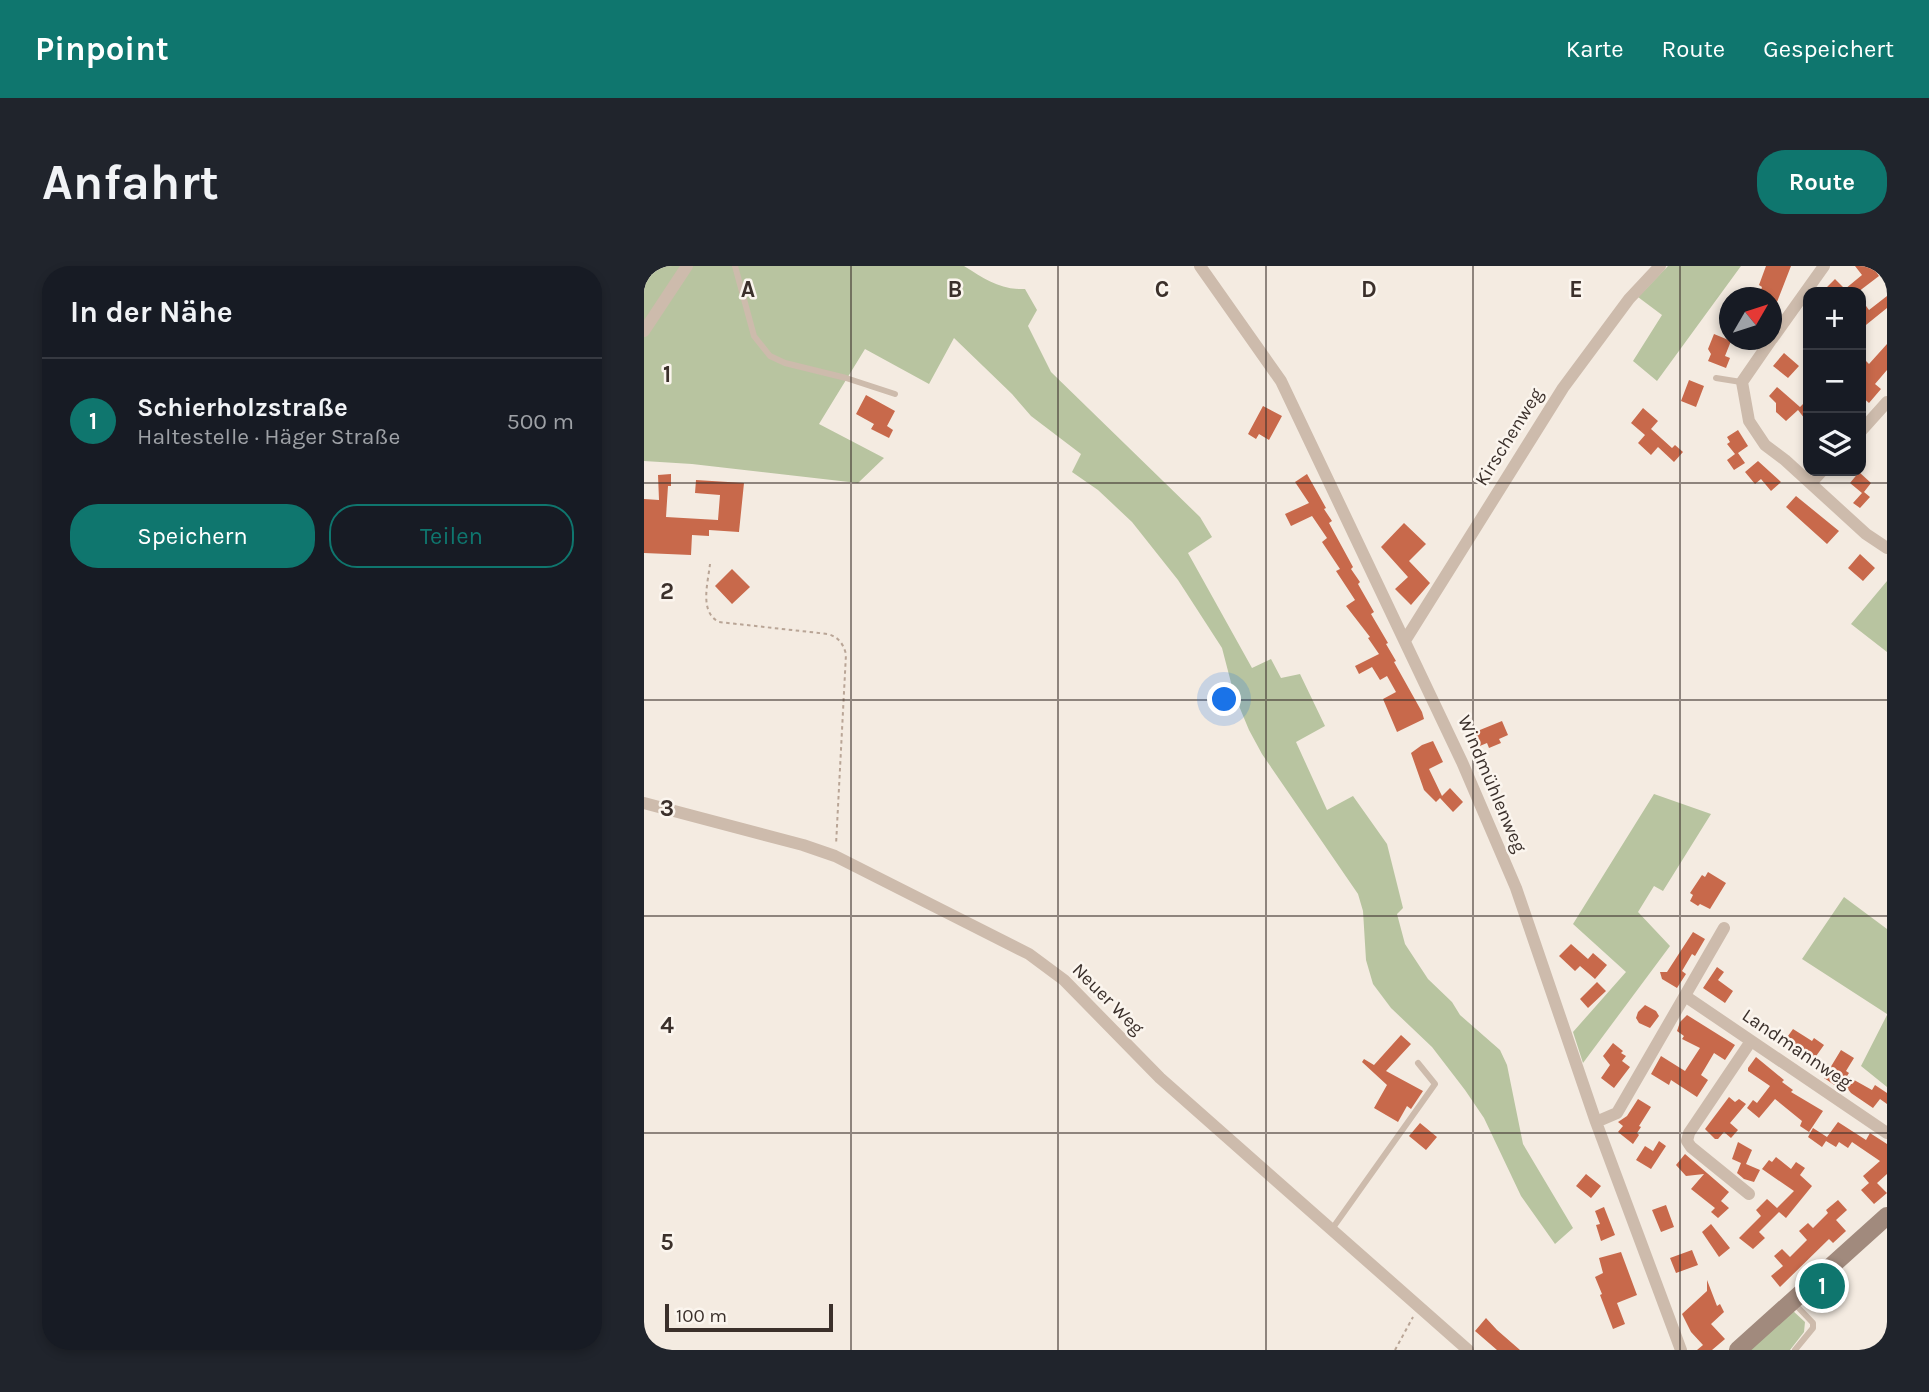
<!DOCTYPE html>
<html lang="de">
<meta charset="utf-8">
<style>
body{margin:0;font-family:Karla,sans-serif;background:#20242c;color:#f1f3f6}
.controls{position:absolute;right:21px;top:21px;display:grid;overflow:hidden;border-radius:14px;box-shadow:0 4px 10px #0003}
.controls button{width:63px;height:63px;display:grid;place-items:center;padding:0;border:0;border-bottom:2px solid #363941;background:#171b24;color:#f1f3f6;font:35px sans-serif}
.compass{position:absolute;left:1075px;top:21px;width:63px;height:63px;border-radius:50%;background:#171b24;box-shadow:0 4px 10px #0003;rotate:51deg}
.scale{position:absolute;left:21px;bottom:18px;width:168px;box-sizing:border-box;padding-left:7px;border:4px solid #3b302b;border-top:0;font-size:19px;line-height:24px;white-space:nowrap;color:#3b302b;-webkit-text-stroke:5px #fbf5ee;paint-order:stroke}
.you{position:absolute;left:581px;top:434px;width:24px;height:24px;margin:-18px;border:5px solid #fff;border-radius:50%;background:#1a73e8;box-shadow:0 0 0 10px #1a73e833}
.badge{display:grid;place-items:center;width:46px;height:46px;border-radius:50%;background:#0f766e;color:#fff;font-size:23px;font-weight:700}
.pin{position:absolute;translate:-50% -50%;border:4px solid #fff;box-shadow:0 2px 7px #0006}
.list{margin:0;padding:0;list-style:none}
h2{display:flex;justify-content:space-between;align-items:center;height:91px;margin:0;padding:0 28px;font-size:30px}
h2 small{font-size:23px;font-weight:400;color:#9ea1a6}
.list li{display:grid;grid-template-columns:46px 1fr auto;gap:21px;align-items:center;box-sizing:border-box;height:126px;padding:0 28px;border-top:2px solid #363941}
.list b{display:block;font-size:26px;white-space:nowrap}
.list p{margin:0;font-size:23px;white-space:nowrap;color:#9ea1a6}
.list em{font-size:23px;font-style:normal;color:#9ea1a6}
.actions{display:flex;gap:14px;padding:21px 28px}
.actions a{flex:1;padding:16px 0;border:2px solid #0f766e;border-radius:28px;text-align:center;font-size:24px;color:#0f766e}
.actions .main{background:#0f766e;color:#fff}
.icon{flex:none;width:38px;height:38px;fill:none;stroke:currentColor;stroke-width:2;stroke-linecap:round;stroke-linejoin:round}
.map{position:relative;flex:none;width:1243px;height:1084px;overflow:hidden;border-radius:28px}
header{display:flex;align-items:center;gap:42px;box-sizing:border-box;height:98px;padding:0 35px;background:#0f766e;color:#fff}
header strong{font-size:33px}
nav{display:flex;gap:38px;margin-inline-start:auto;font-size:24px}
.intro{display:flex;align-items:center;justify-content:space-between;box-sizing:border-box;height:168px;padding:0 42px}
h1{margin:0;font-size:49px}
.button{padding:18px 32px;border-radius:28px;background:#0f766e;color:#fff;font-size:24px;font-weight:700}
main{display:flex;gap:42px;padding:0 42px}
aside{flex:1;background:#171b24;border-radius:28px;box-shadow:0 4px 10px #0003}
.map>svg:first-child{display:block}
</style>
<header>
<strong>Pinpoint</strong>
<nav><a>Karte</a><a>Route</a><a>Gespeichert</a></nav>
</header>
<div class="intro"><h1>Anfahrt</h1><a class="button">Route</a></div>
<main>
<aside>
<h2>In der Nähe<small></small></h2>
<ul class="list">
<li><span class="badge">1</span><div><b>Schierholzstraße</b><p>Haltestelle · Häger Straße</p></div><em>500 m</em></li>
</ul>
<div class="actions"><a class="main">Speichern</a><a>Teilen</a></div>
</aside>
<div class="map">
<svg width="1243" height="1084" viewBox="0 0 1243 1084">
<rect width="100%" height="100%" fill="#f4ebe1"/>
<path fill="#b8c4a0" d="M0,0h320c21,13 36,24 61,23l12,21 -9,16 23,46 149,145 12,20 -24,16 64,115 19,-9 10,19 19,-4 25,52 -29,16 31,68 26,-14 34,48 16,64 -6,6 8,30 23,35 24,23 8,13 40,35 7,15 16,79 50,84 -18,16 -34,-48 -37,-78 -19,-28 -33,-43 -41,-39 -18,-24 -7,-24 -3,-49 -5,-17 -96,-140 -13,-24 -15,-36 -12,-46 -44,-68 -46,-58 -34,-32 -26,-18 9,-18 -50,-38 -19,-22 -58,-56 -25,46 -64,-35 -46,75 65,34 -26,25 -166,-19 -48,-3z
M1024,0h73l-84,115 -24,-20 29,-46 -24,-18z
M1243,315v71l-36,-28z
M1010,528l57,20 -48,77 -9,-5 -16,26 32,34 -87,117 -10,-31 53,-60 -53,-48z
M1200,631l43,32v85l-85,-55z
M1243,749v72l-26,-21z
M1148,1044l13,12 -1,10 -14,18h-43z"/>
<path fill="#c8694b" d="M1122,0h25l-19,49v-17h-14l4,-11 -3,-2z
M1211,0h17l7,10 -21,16h-36l13,-13 10,10 17,-14z
M1243,30v12l-26,21v-30l8,11z
M1070,68l17,7 -6,15 5,2 -4,10 -18,-7 3,-7 -3,-5z
M1243,78v26l-12,14 6,5 -12,14 -8,-7v-40l8,8z
M1140,87l15,13 -11,12 -15,-12z
M1045,114l15,6 -8,21 -15,-6z
M1133,121l23,20 3,-3 5,4v15l-10,-13 -12,11 -10,-9v-9l-7,-7z
M222,129l29,16 -8,15 6,4 -4,8 -18,-9 3,-5 -18,-10z
M619,140l19,10 -13,24 -10,-6 -3,5 -8,-5z
M999,142l15,13 -7,8 21,19 3,-3 8,7 -9,10 -16,-15 -7,8 -13,-12 7,-8 -14,-12z
M1094,164l10,16 -10,7 7,10 -11,7 -7,-10 8,-6 -8,-10 3,-2 -3,-5z
M1114,195l23,21 -10,9 -10,-12 -6,5 -10,-12z
M1215,206l12,11 -7,9 6,5 -10,11 -7,-5 9,-10 -12,-10z
M27,208v12h-3l-2,31 52,3 2,-25 -25,-2 1,-13 48,3 -5,49 -30,-2v6l-17,-1 -1,20 -47,-2v-54l15,1 -1,-25z
M663,208l19,34 -2,1 8,12 -3,2 24,44 -2,2 9,13 -2,2 16,28 -3,2 17,29 -2,1 10,17 -2,1 28,50 2,7 -27,13 -14,-33 13,-7 -9,-16 -7,4 -8,-13 -13,7 -4,-8 24,-12 -11,-16 2,-1 -24,-31 9,-6 -19,-29 4,-2 -18,-27 5,-4 -15,-22 -21,10 -6,-12 24,-11 -14,-21z
M1152,230l43,35 -12,13 -41,-37z
M760,257l22,21 -17,17 21,22 -19,22 -16,-16 13,-12 -27,-30z
M1216,288l15,14 -12,13 -15,-13z
M88,303l18,18 -18,17 -17,-18z
M858,455l6,14 -9,4 2,4 -12,5 -2,-5 -12,5 -5,-14z
M789,475l10,21 -14,7 13,27 8,-8 13,14 -10,10 -13,-14 -4,4 -12,-12 -13,-37 11,-8z
M1064,606l18,11 -16,26 -10,-5 -2,2 -8,-5 3,-6 -3,-2 12,-18 3,2z
M1049,666l12,7 -10,17 -3,-2 -10,17 4,3 -9,14 -15,-9 -2,-7h7z
M927,678l17,15 5,-6 14,12 -12,14 -15,-13 -5,5 -16,-15z
M1073,701l7,5 -6,8 15,11 -8,12 -22,-15z
M953,716l9,9 -18,17 -8,-9z
M1001,739l11,6 3,5 -9,12 -11,-5 -3,-5 2,-6z
M1043,749l48,30 -10,15 -11,-7 -13,22 7,5 -11,17 -26,-17 -2,5 -18,-11 10,-18 24,15 15,-23 -18,-9 2,-3 -7,-5 3,-9z
M1149,763l19,12 2,-3 10,7 -10,14 -10,-7 -2,4 -19,-13z
M757,769l10,9 -25,27 37,20 -12,18 -4,-3 -9,16 -24,-14 13,-23 -25,-23 2,-3 10,6z
M969,777l10,8 -2,2 5,3 -4,5 8,6 -16,21 -13,-10 9,-13 -7,-9z
M1197,784l13,8 -8,13 3,2 -2,3 25,14 3,-5 12,8v11l-7,-5 -7,9 -22,-15 -8,-10 -4,5 -15,-10z
M1112,791l28,23 -2,2 11,8 -2,2 32,19 -14,21 -9,-6 2,-5 -27,-22 -16,19 -12,-10 6,-8 4,3 13,-17 -22,-15v-3z
M1085,831l6,5 4,-3 7,5 -16,19 8,7 -7,8 -7,-6 -6,7h-3l-10,-10z
M994,833l13,8 -12,19 2,1 -4,6 2,2 -6,9 -15,-12 5,-6 -5,-4 9,-6z
M1194,856l28,18 4,-7 17,11v30l-10,9 10,10 -13,11 -13,-14 8,-7 -6,-7 17,-15 -28,-19 -4,6 -9,-6 -3,5 -10,-6 -4,6 -14,-10 5,-9 14,9z
M776,857l17,14 -11,13 -17,-14z
M1015,875l7,5 -15,23 -15,-9 9,-14 8,5z
M1094,876l14,8 -6,14 14,6 -6,12 -10,-3 -7,-6 4,-10 -9,-4z
M1041,888l44,38 -8,9 8,7 -11,10 -7,-6 4,-4 -24,-19 13,-15 -18,2 -10,-11z
M1132,891l15,12 5,-7 9,6 -5,7 12,11 -26,32 -7,-6 -20,20 6,6 -12,11 -14,-11 22,-22 -5,-6 11,-11 10,9 17,-17 -32,-22 7,-9 3,2z
M942,908l15,12 -10,12 -15,-12z
M1194,934l9,10 -11,10 10,11 -13,12 -4,-4 -49,48 -9,-11 12,-10 -9,-10 8,-7 8,8 17,-17 -8,-9 9,-8 5,5 15,-15 -2,-3z
M1022,939l8,22 -13,5 -9,-22z
M960,941l11,28 -14,6 -5,-16 4,-1 -5,-13z
M1067,958l19,24 -11,9 -17,-25z
M1048,984l6,15 -22,8 -6,-15z
M977,986l16,43 -20,8 8,21 -12,5 -13,-34 2,-1 -7,-17 8,-4 -4,-15z
M1063,1014l10,26 3,-2 4,8 -13,12 14,15 -13,11h-15l6,-5 -12,-13 -9,-18 25,-23z
M842,1052l11,12 23,20h-23l-22,-19z"/>
<g fill="none" stroke-linecap="round" stroke-linejoin="round">
<path stroke="#b9a596" stroke-width="2" stroke-dasharray="3.5 3.5" stroke-linecap="butt" d="M66,298c-2,19 -11,48 9,58l109,12c10,3 15,9 18,20l-10,191
M0,1083l2,1
M751,1084l18,-33"/>
<path stroke="#cdbbac" stroke-width="6" d="M91,0l19,70 16,20 15,7 61,15 49,16
M1072,112l25,4
M688,963l103,-145 -17,-21
M1149,1036l20,21v5l-18,22"/>
<path stroke="#cdbbac" stroke-width="12" d="M556,0l81,115 181,381 54,126 80,234 85,228
M0,65l43,-65
M1128,73l52,-73
M1127,74l-29,42 7,39 16,24 20,15 81,74 21,14
M1217,165l26,-29
M1167,217l11,-12
M762,373l157,-251 66,-89 31,-33
M0,537l159,42 32,11 194,98 35,26 96,98 308,272
M1041,730l202,137
M952,856l21,-9 107,-185
M1105,928l-58,-47 -4,-6 2,-8 62,-92"/>
<path stroke="#a18a7d" stroke-width="18" d="M1094,1084l149,-134"/>
</g>
<path fill="none" stroke="#3b302b" stroke-width="2" stroke-opacity="0.55" d="M207,0v1084M414,0v1084M622,0v1084M829,0v1084M1036,0v1084M0,217h1243M0,434h1243M0,650h1243M0,867h1243"/>
<g text-anchor="middle" dominant-baseline="central" stroke-width="5" stroke-linejoin="round" paint-order="stroke">
<g font-size="19" fill="#3b302b" stroke="#fbf5ee">
<text transform="translate(865 171) rotate(-58)">Kirschenweg</text>
<text transform="translate(848 518) rotate(67)">Windmühlenweg</text>
<text transform="translate(464 733) rotate(45)">Neuer Weg</text>
<text transform="translate(1153 783) rotate(34)">Landmannweg</text>
</g>
</g>
<g font-size="23" text-anchor="middle" font-weight="bold" fill="#3b302b" stroke="#fbf5ee" stroke-width="5" stroke-linejoin="round" paint-order="stroke">
<text x="104" y="31">A</text>
<text x="311" y="31">B</text>
<text x="518" y="31">C</text>
<text x="725" y="31">D</text>
<text x="932" y="31">E</text>
<text x="23" y="116">1</text>
<text x="23" y="333">2</text>
<text x="23" y="550">3</text>
<text x="23" y="767">4</text>
<text x="23" y="984">5</text>
</g>
</svg>
<div class="controls">
<button>+</button>
<button>−</button>
<button><svg class="icon" aria-label="layers" viewBox="0 0 24 24"><path d="M12 4l9 5-9 5-9-5zM3 14l9 5 9-5"/></svg></button>
</div>
<svg class="compass" viewBox="-18 -18 36 36"><path d="M0-13l5 13h-10z" fill="#e53935"/><path d="M0 13l5-13h-10z" fill="#9ea1a6"/></svg>
<div class="scale">100 m</div>
<div class="you"></div>
<div class="pin badge" style="left:1178px;top:1020px">1</div>
</div>
</main>
